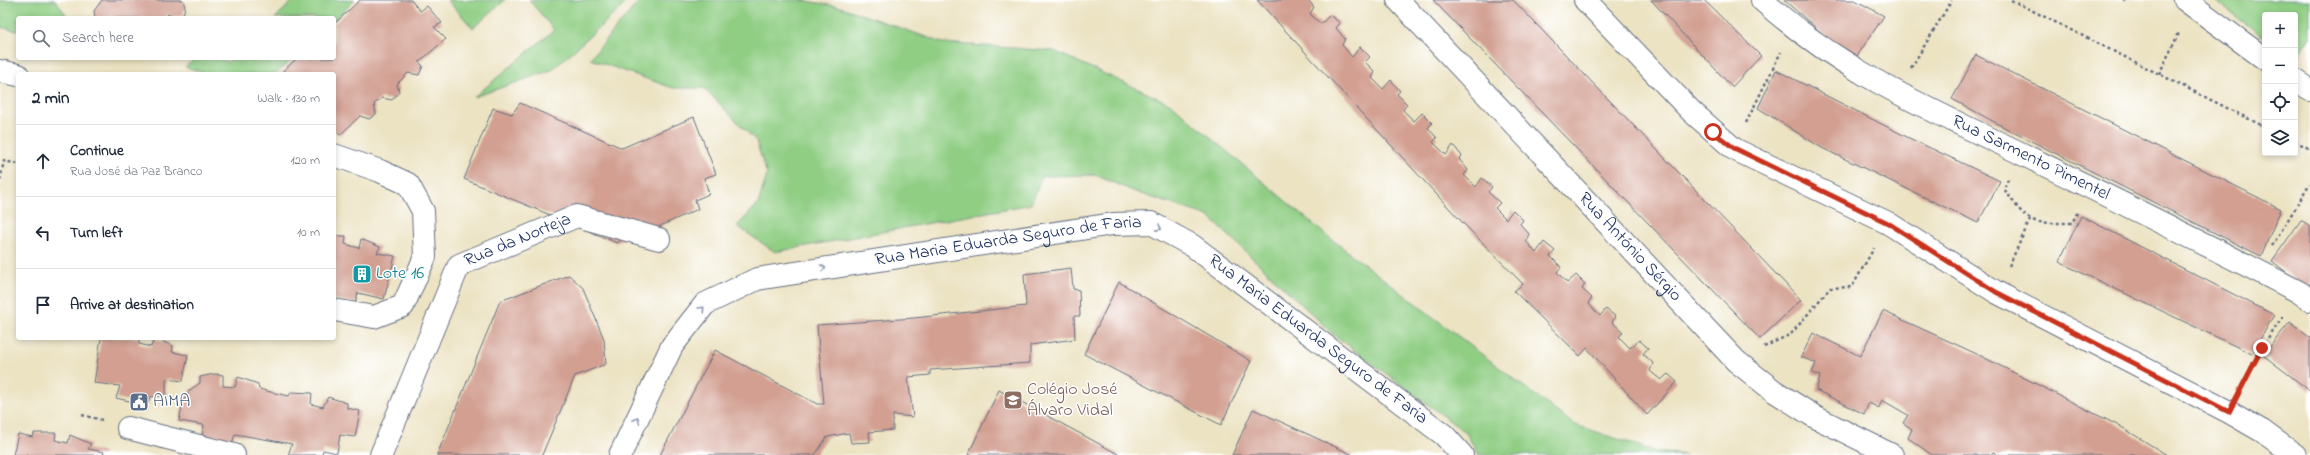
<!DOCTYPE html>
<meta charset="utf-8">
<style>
body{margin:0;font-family:"Indie Flower",sans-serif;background:#f2f2f3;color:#1f2937}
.controls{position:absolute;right:12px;top:12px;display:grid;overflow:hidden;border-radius:4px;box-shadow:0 2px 6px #0003}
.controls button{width:36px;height:36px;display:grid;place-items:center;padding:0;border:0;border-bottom:1px solid #e0e1e3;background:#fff;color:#1f2937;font:20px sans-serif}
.stop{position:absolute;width:12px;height:12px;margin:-9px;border:3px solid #c8321e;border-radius:50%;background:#fff}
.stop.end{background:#c8321e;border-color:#fff;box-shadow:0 1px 4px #0008}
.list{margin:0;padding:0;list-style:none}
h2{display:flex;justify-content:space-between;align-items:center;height:52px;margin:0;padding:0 16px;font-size:17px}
h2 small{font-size:13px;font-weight:400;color:#747a83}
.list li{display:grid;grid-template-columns:26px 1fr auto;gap:12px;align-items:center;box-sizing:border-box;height:72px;padding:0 16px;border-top:1px solid #e0e1e3}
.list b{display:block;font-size:15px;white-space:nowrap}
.list p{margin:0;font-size:13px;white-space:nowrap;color:#747a83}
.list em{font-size:13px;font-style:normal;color:#747a83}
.icon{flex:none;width:22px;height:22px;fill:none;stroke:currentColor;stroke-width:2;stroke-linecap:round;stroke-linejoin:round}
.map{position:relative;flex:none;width:2310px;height:455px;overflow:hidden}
.search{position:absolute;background:#fff;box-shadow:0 2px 6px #0003;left:16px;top:16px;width:320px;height:44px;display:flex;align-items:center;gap:10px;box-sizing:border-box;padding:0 14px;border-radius:4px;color:#747a83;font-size:15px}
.panel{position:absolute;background:#fff;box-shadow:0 2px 6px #0003;left:16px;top:72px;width:320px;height:268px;border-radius:4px}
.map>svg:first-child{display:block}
</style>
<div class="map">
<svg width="2310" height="455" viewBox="0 0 2310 455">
<rect width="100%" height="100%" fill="#fff"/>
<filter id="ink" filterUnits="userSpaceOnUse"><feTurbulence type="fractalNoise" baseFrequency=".025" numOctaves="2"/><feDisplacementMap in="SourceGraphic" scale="8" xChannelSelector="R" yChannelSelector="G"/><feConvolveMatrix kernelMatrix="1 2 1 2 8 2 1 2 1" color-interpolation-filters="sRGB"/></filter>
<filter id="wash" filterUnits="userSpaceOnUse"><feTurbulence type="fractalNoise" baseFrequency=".012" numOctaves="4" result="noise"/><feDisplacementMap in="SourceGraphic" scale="16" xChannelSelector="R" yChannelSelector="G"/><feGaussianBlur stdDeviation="0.9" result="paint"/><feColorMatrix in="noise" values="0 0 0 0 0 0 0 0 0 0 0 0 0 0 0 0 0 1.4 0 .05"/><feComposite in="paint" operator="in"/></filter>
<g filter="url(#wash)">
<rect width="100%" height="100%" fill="#ece3c3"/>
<path fill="#90ce84" stroke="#567e71" d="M0,0h55l13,17 -50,1v13l-18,-4z
M294,0h61l-21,20v-2h-59z
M447,0h58l-32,28z
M529,0h96l-3,7 -70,63 -78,27 80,-67z
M640,0h161l40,7 102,36 111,8 117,53 155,131 247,189 84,28 29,3h-207l-13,-22 -133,-99 -125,-118 -70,-23 -43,-18 -53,1 -11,28 -256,48 -38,-26 21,-22 9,-29 -11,-34 -52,-53h-31l-83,-29z
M2214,0h96v38l-15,22v-45h-30v23z
M196,58h21l11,4 4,-4h61l-17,16h-67l-24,-7z"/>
<g id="blocks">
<path fill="#d29f91" d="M102,0h81l2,7 -2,8 -10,2 -5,-3 -4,4h-69l-1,-7z
M360,0h51l9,11 7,-5 15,17 -8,4 12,12 -27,23 4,4 -4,9 -11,-2 -11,11 2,8 -7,8 -10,-2 -8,6 2,10 -7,5 -9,-3 -20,19 -5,-5 -1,1v-57h-54l17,-16h37v-34z
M1257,0h51l6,7 -4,7 11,10 9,-9 10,8 -4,5 9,11 -3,6 10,12 8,-10 10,10 -5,5 10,10 -3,6 11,11 8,-9 9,11 -3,3 10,10 -4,6 11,11 8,-8 10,10 -4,5 9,10 -4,4 13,13 7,-10 9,11 -3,3 9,11 -4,5 12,12 6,-9 10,9 -4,5 12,11 -5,5 11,11 7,-9 10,10 -3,4 9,10 -3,7 10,12 8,-11 11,9 -5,5 11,11 -4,5 10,11 9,-8 9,9 -3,5 10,9 -4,5 12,13 6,-7 10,8 -4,5 11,10 -4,5 11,11 9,-8 9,8 -5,6 10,9 -3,8 11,9 7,-6 9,8 -30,33 -60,-67 -7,8 -66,-65 9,-7 -62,-63z
M1433,0h80l288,300 -41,39z
M1651,0h53l57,56 -29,31z
M1784,0h71l29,16 -27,40 -32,-20z
M1976,55l305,154 -20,47 -248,-124 -61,-33z
M1776,70l131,67 93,44 -22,42 -156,-75 -64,-40z
M520,103l102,45 72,-31 22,57 -12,4 5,16 -14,6 3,9 -51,23 -8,-3 -22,14 -153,-64 29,-71 19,6z
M2081,216l193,99 -22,39 -193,-92z
M2301,220l9,6v62l-10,-5 -28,-22z
M334,236h12l-1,8 14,4 2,-9 19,8 -3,6 18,3 -11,43 -26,-6 -3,10 -21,-4z
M1071,268l2,21 6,1 1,26h-6l1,23 -45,6v18l-100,7v5l-22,2 5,40 -20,-2v15l-24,2 1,10 -19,1 -2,-10 -22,4 -12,18h-155l55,-105 102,54h7l-7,-79 97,-7 112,-12 -2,-32z
M569,275l14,13 21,51 2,25 -31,12 -33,79h-105l63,-154z
M1119,282l132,79 -30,64 -137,-71z
M1883,311l96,44 144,73 44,27h-169l-5,-3 -2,3h-59l-24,-17 4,-9 -9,-6 5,-8 -26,-15 -3,8 -10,-5 -5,11 -48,-24 4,-14 -8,-3 4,-10 -15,-6 12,-24 47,23z
M2290,322l20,16v53l-47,-36z
M101,338h38v6l12,3 3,-9 19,8 -1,6 16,3 -5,26 -17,-2v16l-16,2 -3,8 -31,-7 4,-12 -26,-3z
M214,374l9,1v11l12,1 3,-10 20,7 1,5 16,4 14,3 2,-4 21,1 -1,11 12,3 5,-10 19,6v5l13,3 -5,26 -15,-2 -3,18 -14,-3 -1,5h-34l4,-11 -57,-10 -3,10 -30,-8 2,-11 -25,-4 4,-19 7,-12 10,-7v-6z
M999,390l121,65h-152z
M1253,409l100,46h-121z
M34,433h22l-1,7 13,3 2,-8 21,9 -3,5 16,3 -1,3h-90l5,-21 15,3z"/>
</g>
</g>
<g filter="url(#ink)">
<use href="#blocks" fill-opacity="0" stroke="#646e81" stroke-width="1"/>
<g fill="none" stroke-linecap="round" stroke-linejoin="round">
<defs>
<g id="minor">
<path d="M1585,0l106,111 43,38 154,74 108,69 233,120 33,19 33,24"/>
<path id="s1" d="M1762,0c77,70 163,107 256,152 94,46 188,92 281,140l11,8"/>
<path d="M2185,0l80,59"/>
<path d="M0,71l18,4"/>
<path d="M2295,80l15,10"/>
<path d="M334,155l46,16 28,13 15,27 2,46 -22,49 -29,11 -40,-7"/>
<path d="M128,428l106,27"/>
<path id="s2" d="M381,455l78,-190 118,-49 82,23"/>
<path id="s3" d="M620,455l52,-109 33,-42 52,-25 356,-55 38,-1 42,23 251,189 18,20"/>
</g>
<g id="secondary">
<path id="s4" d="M1398,0l338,361 38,30 41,26 77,38"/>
</g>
</defs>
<use href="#minor" stroke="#646e81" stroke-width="24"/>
<use href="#secondary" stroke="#646e81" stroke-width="24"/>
<path stroke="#646e81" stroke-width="2.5" stroke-dasharray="3 3" stroke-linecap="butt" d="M2011,0l254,127
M2124,0h6
M1911,68l41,-68
M2159,74l21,-43
M1746,123l35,-71
M2295,141l15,8
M2008,179l-4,10c26,36 24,34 68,34l5,-10
M0,180l4,-19 14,3
M2272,246l38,-62
M2009,266l21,-46
M1764,347l27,-13 39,-46 22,-1 22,-39
M2242,386l20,-38 22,-33
M82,415l20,5"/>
<use href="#minor" stroke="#fff" stroke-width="22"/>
<use href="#secondary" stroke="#fff" stroke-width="22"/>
</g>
<defs><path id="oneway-chevron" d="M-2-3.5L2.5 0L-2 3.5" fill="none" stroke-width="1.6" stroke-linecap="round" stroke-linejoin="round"/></defs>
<g stroke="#8d97ae">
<use href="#oneway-chevron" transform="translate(1159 228) rotate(28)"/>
<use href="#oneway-chevron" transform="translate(823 268) rotate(-9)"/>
<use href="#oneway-chevron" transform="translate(702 309) rotate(-47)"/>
<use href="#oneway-chevron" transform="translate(637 420) rotate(-65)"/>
</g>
</g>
<g fill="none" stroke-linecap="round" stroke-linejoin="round" filter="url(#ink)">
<path stroke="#c8321e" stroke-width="5" d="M1713,132l21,16 154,75 108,69 233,120 33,-64"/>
</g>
<defs>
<symbol id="building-square" viewBox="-11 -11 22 22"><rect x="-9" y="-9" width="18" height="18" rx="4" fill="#0f9aa8" stroke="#fff"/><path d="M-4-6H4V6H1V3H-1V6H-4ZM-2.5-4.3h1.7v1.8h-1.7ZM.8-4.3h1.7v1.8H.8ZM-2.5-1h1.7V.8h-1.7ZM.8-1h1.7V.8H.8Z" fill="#fff"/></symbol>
<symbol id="school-square" viewBox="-11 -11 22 22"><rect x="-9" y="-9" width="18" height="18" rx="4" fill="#8d6e63" stroke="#fff"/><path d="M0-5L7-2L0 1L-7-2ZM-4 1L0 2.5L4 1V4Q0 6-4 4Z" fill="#fff"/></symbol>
<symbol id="civic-square" viewBox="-11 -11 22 22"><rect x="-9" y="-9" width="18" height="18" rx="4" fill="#5c6f8a" stroke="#fff"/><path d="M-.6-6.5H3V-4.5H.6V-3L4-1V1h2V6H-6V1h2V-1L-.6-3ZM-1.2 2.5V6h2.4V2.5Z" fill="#fff"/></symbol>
</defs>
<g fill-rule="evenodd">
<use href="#building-square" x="351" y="263" width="22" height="22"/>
<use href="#school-square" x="1002" y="389" width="22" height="22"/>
<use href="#civic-square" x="128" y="391" width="22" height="22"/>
</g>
<g text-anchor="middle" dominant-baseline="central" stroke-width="3" stroke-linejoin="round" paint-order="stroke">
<g font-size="18" fill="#1b2f5e" stroke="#fff">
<text stroke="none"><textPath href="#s1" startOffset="313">Rua Sarmento Pimentel</textPath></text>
<text stroke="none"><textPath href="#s2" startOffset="269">Rua da Norteja</textPath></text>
<text stroke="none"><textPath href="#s3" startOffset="486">Rua Maria Eduarda Seguro de Faria</textPath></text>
<text stroke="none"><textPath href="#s4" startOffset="339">Rua António Sérgio</textPath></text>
<text stroke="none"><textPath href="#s3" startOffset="834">Rua Maria Eduarda Seguro de Faria</textPath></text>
</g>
<g font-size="18" fill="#0d838f" stroke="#fff" text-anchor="start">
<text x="376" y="274">Lote 16</text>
</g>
<g font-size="18" fill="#785e54" stroke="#fff" text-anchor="start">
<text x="1027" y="390">Colégio José<tspan x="1027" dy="21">Álvaro Vidal</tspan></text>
</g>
<g font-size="18" fill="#4e5e75" stroke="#fff" text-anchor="start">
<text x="153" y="402">AIMA</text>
</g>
</g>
</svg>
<div class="controls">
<button>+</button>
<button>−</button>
<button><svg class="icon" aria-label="locate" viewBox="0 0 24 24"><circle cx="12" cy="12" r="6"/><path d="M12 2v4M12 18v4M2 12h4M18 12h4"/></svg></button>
<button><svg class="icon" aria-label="layers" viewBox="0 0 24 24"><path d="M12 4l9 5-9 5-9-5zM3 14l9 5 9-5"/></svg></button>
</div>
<div class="stop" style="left:1713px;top:132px"></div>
<div class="stop end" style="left:2262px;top:348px"></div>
<div class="search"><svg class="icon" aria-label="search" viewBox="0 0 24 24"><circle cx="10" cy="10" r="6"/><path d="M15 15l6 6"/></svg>Search here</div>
<section class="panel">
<h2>2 min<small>Walk · 130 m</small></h2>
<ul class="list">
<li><svg class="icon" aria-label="ahead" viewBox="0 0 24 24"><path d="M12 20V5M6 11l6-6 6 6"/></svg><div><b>Continue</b><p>Rua José da Paz Branco</p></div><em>120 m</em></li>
<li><svg class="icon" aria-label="left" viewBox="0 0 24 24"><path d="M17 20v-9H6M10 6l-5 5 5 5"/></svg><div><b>Turn left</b></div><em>10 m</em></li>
<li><svg class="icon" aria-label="arrive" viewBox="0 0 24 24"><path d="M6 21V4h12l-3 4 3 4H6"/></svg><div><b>Arrive at destination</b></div></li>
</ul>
</section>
</div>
